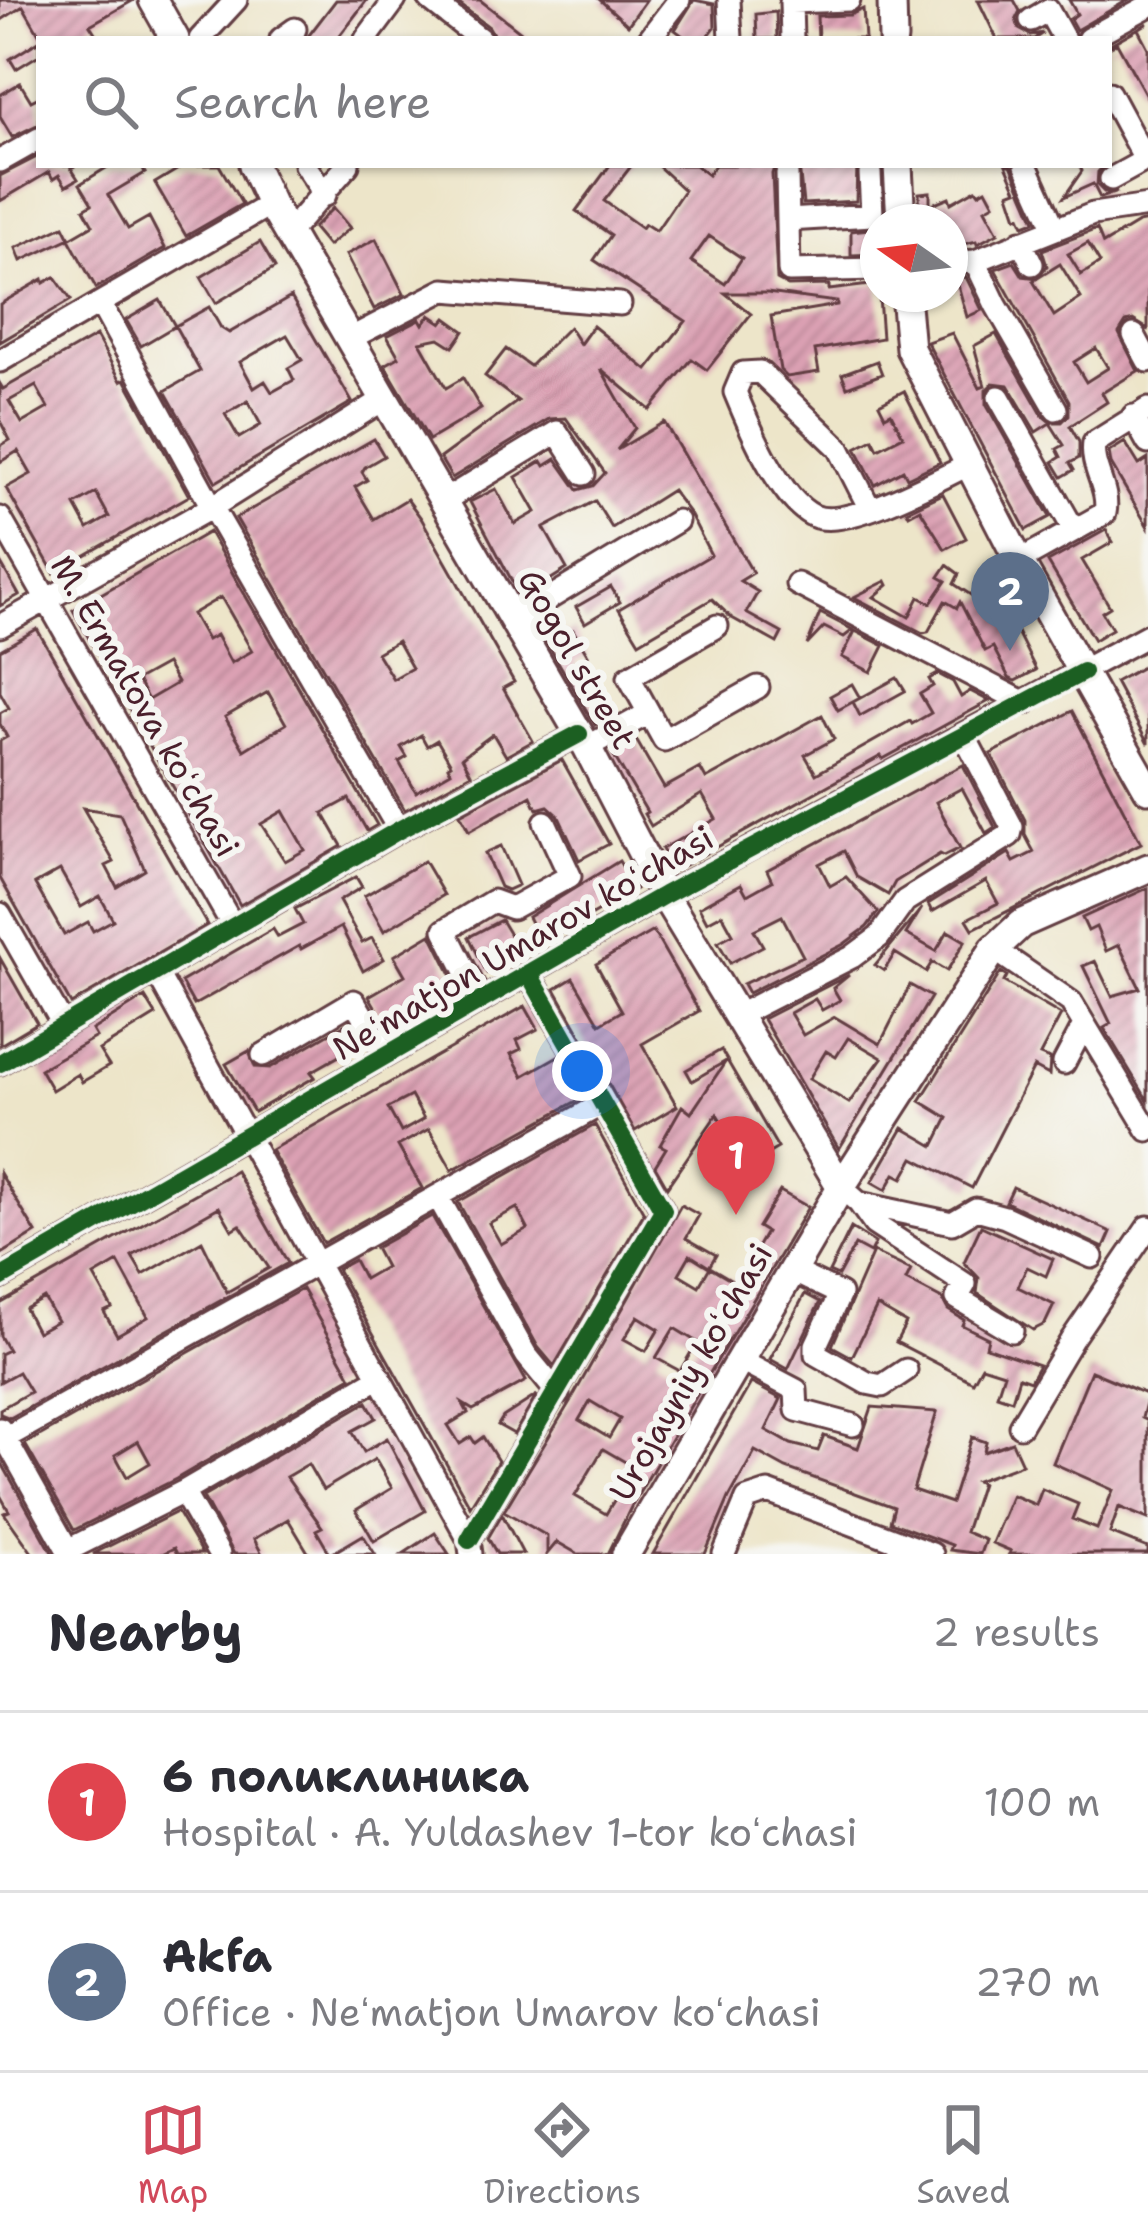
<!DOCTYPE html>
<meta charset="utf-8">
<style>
body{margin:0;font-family:"Shantell Sans",sans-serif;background:#f2f2f3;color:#2b2b33}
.compass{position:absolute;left:860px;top:204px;width:108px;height:108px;border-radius:50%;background:#fff;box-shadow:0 3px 9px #0004;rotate:284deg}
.you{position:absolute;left:582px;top:1071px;width:42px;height:42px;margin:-30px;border:9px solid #fff;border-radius:50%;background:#1a73e8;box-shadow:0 0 0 18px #1a73e833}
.badge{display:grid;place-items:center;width:78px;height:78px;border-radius:50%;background:#d1495b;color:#fff;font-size:39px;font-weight:700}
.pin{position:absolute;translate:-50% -99px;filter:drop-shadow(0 3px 6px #0008)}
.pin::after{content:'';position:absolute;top:63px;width:42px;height:36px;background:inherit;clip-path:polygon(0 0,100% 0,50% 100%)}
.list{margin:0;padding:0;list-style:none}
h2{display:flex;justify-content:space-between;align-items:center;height:156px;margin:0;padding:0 48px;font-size:51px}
h2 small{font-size:39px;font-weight:400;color:#7c7c81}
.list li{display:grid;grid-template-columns:78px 1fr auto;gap:36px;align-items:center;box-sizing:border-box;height:180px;padding:0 48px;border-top:3px solid #e1e1e2}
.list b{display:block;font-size:45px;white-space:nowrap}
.list p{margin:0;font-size:39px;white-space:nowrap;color:#7c7c81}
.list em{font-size:39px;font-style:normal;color:#7c7c81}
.icon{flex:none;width:66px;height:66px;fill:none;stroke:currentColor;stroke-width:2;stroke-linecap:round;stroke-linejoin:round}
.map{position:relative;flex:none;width:1148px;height:1554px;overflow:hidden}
.search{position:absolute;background:#fff;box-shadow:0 3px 9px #0004;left:36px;right:36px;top:36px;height:132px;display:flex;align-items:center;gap:30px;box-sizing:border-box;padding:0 42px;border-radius:0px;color:#7c7c81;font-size:45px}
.sheet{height:516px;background:#fff}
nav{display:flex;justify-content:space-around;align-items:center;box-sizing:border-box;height:168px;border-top:3px solid #e1e1e2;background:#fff;font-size:33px;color:#7c7c81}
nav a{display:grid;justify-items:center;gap:6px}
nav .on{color:#d1495b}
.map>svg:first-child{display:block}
</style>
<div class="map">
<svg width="1148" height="1554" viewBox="0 0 1148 1554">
<defs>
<pattern id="building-hatch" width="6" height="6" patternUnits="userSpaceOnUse" patternTransform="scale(3)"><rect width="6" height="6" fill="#dca1b4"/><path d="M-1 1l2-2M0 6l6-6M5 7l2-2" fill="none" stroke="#b48393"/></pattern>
</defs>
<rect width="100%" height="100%" fill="#f6f6f2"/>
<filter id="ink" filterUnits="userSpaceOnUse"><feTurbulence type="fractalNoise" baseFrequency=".00833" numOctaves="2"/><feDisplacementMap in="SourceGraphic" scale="24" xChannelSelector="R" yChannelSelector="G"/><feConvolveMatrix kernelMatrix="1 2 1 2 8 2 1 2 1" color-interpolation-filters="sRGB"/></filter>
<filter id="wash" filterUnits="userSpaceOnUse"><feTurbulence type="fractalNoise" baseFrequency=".004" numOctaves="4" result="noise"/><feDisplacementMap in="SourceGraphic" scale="48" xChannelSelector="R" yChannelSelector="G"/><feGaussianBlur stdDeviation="2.7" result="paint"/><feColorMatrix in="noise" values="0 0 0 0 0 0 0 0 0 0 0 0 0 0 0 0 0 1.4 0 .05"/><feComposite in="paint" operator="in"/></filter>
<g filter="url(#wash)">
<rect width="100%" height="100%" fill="#ede5c9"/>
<g id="blocks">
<path fill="url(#building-hatch)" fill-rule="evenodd" d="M0,0h134l-44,25 9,14h-57l-19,-33 -23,15z
M336,0h31l-30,39h-31z
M454,0h26l50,39h-34l-7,-12z
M600,0h46l-18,25z
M694,0l20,4 1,23 -9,12h-19l-12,-9z
M978,0h36l6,11 -4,8 3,10 11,6 13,-2 -9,6h-37z
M1069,0h59l-52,30 -6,-11 7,-5z
M863,9l2,30h-47l-1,-23 33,-1z
M776,12l1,27h-20l-1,-25z
M1148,23l-10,6 10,19v51l-31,-56 -8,4v-2z
M39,41v14l-23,14 -6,-10z
M20,83l11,18 8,-4v27l-27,13 -12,-20v-22z
M39,156v9h38l-6,3 7,11 -12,7 -7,-11 -6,4 -4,-7 -49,29v-25z
M111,165h29l5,8 -37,22 20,34 21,-12 16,31 -69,40 -27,-49 24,-14 -9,-16 8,-5 -12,-20z
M185,165h34l23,39 -56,32 -31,-53z
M610,165h22l-28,36 38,27 3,-4 11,7 28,-41 -27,-25h38l13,10 7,-10h60l-3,9 5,106 11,6 41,-1v5l49,-6 4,54 -67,12 4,22 -32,5 -7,-7 -9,-54 66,-11v-3l-70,-9h-42l26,21 -44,56 -15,-11 -42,51 -49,-41 34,59 -18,22 47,-28 89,151 -13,8 18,11 -12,21 36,20 -5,10 -45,-25 -20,-19 -73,43 -20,-33 92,-54 -21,-41 -18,-24 -60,38 -17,-27 -51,27 23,41 -46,29 -51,-96 26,-13 19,35 21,-12 -20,-35 26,-16 3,5 11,-7 22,31 15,-4 12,-13 -39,-55 -17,1 -97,59 -12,-20 78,-57 -33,-25 21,-27 24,17 39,-39 11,17 13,-18 54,44 39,-49 -92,-61 17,-25 -35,-24zM709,236l33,22 -17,26 -34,-23z
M799,165h58l-1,36 -53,3z
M1006,165h5l24,56 -11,4 -4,-9 -3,1 -8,-24 8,-3z
M1079,165h26l-7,7 -1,13 7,7h13l-17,6 -7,-14 -29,13 18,-26z
M976,189l3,4 7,-4 8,15 -9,5 13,24 -21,11 -1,-3 -26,7v-26h-30l-1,-29 11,-1v13l19,-8 2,6z
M333,208l17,20 -22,18 -15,-18z
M1148,221v108l-15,-9 -7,2 -7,11 19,38 -36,22 5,9 -37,24 9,16v16l-9,5 4,7 -12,7 -9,-15 8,-5 -4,-8 7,-4 -14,-22 -14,9 -28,-47 -15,-2 -7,7v14l64,113 -24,13 -99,-188 25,-9 28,55 5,-2 -11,-40 22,-12 47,82 7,6h12l7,-7v-14l-74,-132 19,-7 9,14 14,2 10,-12 -5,-16 55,-21 6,15 35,-21zM1088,243l12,20 -19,12 -13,-21zM1060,264l21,34 -27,18 -21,-35zM1096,348l12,20 -22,14 -12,-20z
M64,226l6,12 -49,23 -5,-13z
M878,228v26l-27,1v-24z
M376,239l28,55 -30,15 -28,-54z
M260,242l15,26 -59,35 -15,-26z
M55,277l16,23 -71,42v-38l43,-25 1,4z
M966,277l16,33 -15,7 -11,-39z
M291,297l61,105 -136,80 -51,-91 35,-20 -25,-45 34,-19 12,21 8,5zM287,335l15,25 -14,8 6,12 -22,12 -7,-11 -11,7 -14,-26zM248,401l13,24 -22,13 -14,-24z
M160,300l15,26 -34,20 -15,-26z
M430,315l12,8 4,-5 18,13 -11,16 -14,-9 -19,4 26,46 17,-10 18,31 -52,31 -44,-75 14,-8 -12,-21 33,-17 3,5z
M96,336l25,45 4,-2 64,117 -135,77 -48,-85 25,-14 -13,-23 -18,11v-16l10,-6 -10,-19v-37l3,5zM36,386l12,22 -26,15 -13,-22zM96,493l13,24 -21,12 -13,-24z
M877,361l5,13 -35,13 -5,-13z
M904,391l36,71 -33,16 -4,-8 -28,15 -19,-37 17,-9 5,10 25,-13 -12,-23 -6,3 -6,-12z
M374,439l10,17 -19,11 -3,5 5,8 -12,7 19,32 33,-20 14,19 93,164 -11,6 30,53 -27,15 -13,-22 -31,23 9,17 -66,36 -169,-292zM397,641l15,27 -19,11 -16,-26zM421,735l6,11 10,-6 14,24 -3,2 3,6 -35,20 -17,-30 8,-5 -6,-10z
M1125,442l14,23 9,-6v68l-37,-63 -2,-12z
M943,494l23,44 -21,11 -25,-40 -11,6 -2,-4z
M1106,530l7,12 -31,18 28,47 -8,5 10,17 -18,11 -46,-78z
M209,532l168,293 -10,6 -18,-32 -26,14 19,33 -102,59 -167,-295zM221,597l31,54 -21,12 -15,-28 -9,5 -15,-26zM166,664l11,19 -29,17 -11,-20zM268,692l18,32 -42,26 -19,-33zM283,811l22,39 -20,11 -24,-37z
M0,562l19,33 -19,11z
M947,565l12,9 -5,10 26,17 17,-9 39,78 -21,11 -6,-3 -16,-31 -8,4 -25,-49 -3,6 -12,-7 -17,31 -5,1 -69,-36 32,-16 2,4 -14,12 35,20 10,-20 12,6 15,-22 -7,-4z
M611,587l9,15 -35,21 -9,-16z
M820,613l33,17 -9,7 -20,-10 -17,18z
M552,615l12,20 9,-5 15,25 -13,8 2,4 -6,3 32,51 -8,4 -59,-101z
M37,629l170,296 -136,79 -71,-126v-137l7,-4 -7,-13v-11l9,-5 -9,-16v-42zM83,808l37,6 25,56 -28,17 -11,-21 8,-4zM60,870l21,37 19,-11 13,24 -20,11 -5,-9 -24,13 -29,-51z
M855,631l29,15 -13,26 -29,-15z
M1148,664v22l-4,2 4,8v48l-33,-62z
M938,674l15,8 8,15 9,-6 19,10 -106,58 -2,-3 -207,115 -12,-22 54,-30 -14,-25 -51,32 -7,-12 3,-2 -36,-61 24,-13 29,50 36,-20 6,11 116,-64 12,24 -29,16 11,19 94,-53 2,3 19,-11 -11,-19 13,-8 -4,-7z
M897,678l8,13 -45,25 -7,-14z
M852,684l8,14 -22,12 -8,-14z
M1072,711l69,132 -168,86 -6,-10 31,-16 -12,-22 -54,31 -4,-8 81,-51 5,9 20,-10 -9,-17v-15l-34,-66z
M562,760l47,84 -30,16 -21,-45 -10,-9 -11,3 -6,-13 -62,35 -9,-17z
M963,765l32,62 -9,6 -24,-45 -26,14 24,46 -16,8 -4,-2 -45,28 -7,13 -31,-18 -13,-26 -25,13 11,22 16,-9 32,35 -11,15 -23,17 -96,49 -5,-9 60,-28 -21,-40 -28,14 9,16 -33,17 -12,-21 15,-8 -11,-20 -15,8 -8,-15 42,-23 6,11 25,-14 -5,-11z
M501,846l17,39 -11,5 -7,-3 -15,-34z
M424,861l20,34 -60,36 -20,-35z
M619,861l17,28 -94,55 -14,-27z
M356,877l6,10 -23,14 23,42 10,-5 12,21 -21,12 -22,-44 -40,22 -2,-3 -105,59 -13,-23 92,-53 5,8 25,-13 -8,-15z
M1148,888v213l-44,-73 7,-4 -28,-58 12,-5 17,35 28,-8 -21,-43 -13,6 -10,-24 -8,4 -6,-13z
M922,908l-16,26 30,17 12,-20 17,10 -18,30 -15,-9 -6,10 -31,-19 -11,18 -9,-6z
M501,920l21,35 -35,18 -18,-36z
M653,931l46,80 -57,33 35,62 -42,25 -80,-142 18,-11 27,46 22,-13 -26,-47z
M431,934l30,60 -72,36 -20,-34 36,-21 -11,-19z
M0,958l37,65 -37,22z
M1001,972l6,4 -3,6 57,33 -21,40 10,4 -1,16 -15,-8 -62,121 -58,-30 -11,20 -8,-4 -9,16 -14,-8 31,-54 31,18 14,-28 -28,-17z
M849,975l-16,13 7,12 -18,10 -7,-11 -25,14 13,22 32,-18 45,27 30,-59 21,12 -92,152 -76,-130zM848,1038l34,20 -33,45 -40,-24 17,-28 10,6z
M145,997l11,18 -57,35 10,16 -27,16 -4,-8 -26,16 -12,-21 56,-32 -4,-7z
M525,1006l13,23 -21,11 4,9 -10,5 12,22 35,-20 24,42 -130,72 -23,-41 -31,17 24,42 -99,55 -52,-93zM411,1096l13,23 -23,13 -13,-24z
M349,1022l13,21 -51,29 4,5 -61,35 -28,-48 23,-13 6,16 15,1z
M721,1050l57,98 -31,18 -30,-52 -50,73 -12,-21 11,-18 -6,-3 22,-39 9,7 35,-52 -34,20 -6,-11z
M595,1125l49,88 -90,153 -16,-19 -80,-145zM517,1208l11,21 -27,15 -12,-21z
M236,1171l52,92 -278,155 -10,-4v-5l30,-17 -12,-20 -18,10v-28l8,-4 -8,-14v-32zM219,1207l13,23 8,-5 29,43 -42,24 -25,-51 -59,34 -11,-19zM118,1262l30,55 -31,18 -13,-23 8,-4 -18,-32zM44,1298l13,23 -20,11 -12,-23z
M0,1173l36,60 -36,22z
M1013,1187l98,45 -7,16 -98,-46z
M780,1191l28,16 -176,298 -24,49h-30l-21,-12 -10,12v-18l-43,-25 67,-111 110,-195 18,10 -13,23 30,17 -7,12 -19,-12 -11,19 20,12 11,-19 27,16 29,-51 -8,-5zM638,1316l21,13 -13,22 -22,-12zM674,1328l23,14 -17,29 -24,-13zM590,1401l30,18 -11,19 -30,-18zM603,1449l31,18 -28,47 -31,-18z
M432,1216l94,165 -53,29 -10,-6 5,9 -20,12 12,19 11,-7 4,6 8,-6 15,24 -28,45 -133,-237 17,-9 10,19 21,-12 -10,-19z
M981,1226l72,33 -7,17 -19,-9 -9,20 36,18 -9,19 -12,6 -56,-37 2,-15 -15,-16z
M851,1228l24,15 -5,10 -15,-8 -17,31 -9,-4z
M873,1252l38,18 -5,10 36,19 6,11 16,10 -2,5 26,13 -2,9 53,18 -9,16 -11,-4 -7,23 -15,-5 7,-22 -22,-7 -9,16 -77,-40 10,-19 -29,-17 -25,51 -20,-11z
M302,1289l49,88 -175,102 -102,51 -49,-86zM138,1441l12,22 -23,14 -12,-22z
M805,1294l15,8 -32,67 -18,-10z
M1091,1371l57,24 -6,23 6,3v98l-29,-12 -9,26 38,15v6h-139l2,-3 -19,-8 20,-48 24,10 6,-16 36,15 -6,15 25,10 16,-39 -60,-27z
M751,1383l30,16 -15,31 25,14 27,7 6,-15 34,12 14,-41 65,5 -24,78 38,13 21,-66 14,5 -2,10 28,-10 10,22 -46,17 5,2 -16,49 20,8 -5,14 -30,-4 2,-5 -62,-23 4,-15 -108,-39 -31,-17 -26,47 -24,56h-52z
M537,1395l-23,39 -16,-9 5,-8z
M367,1402l9,16 -24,13 12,21 23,-14 38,73 -51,30 -18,-31 36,-22 -17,-29 -52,31 -15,-26 -22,13 36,50 -6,3 14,24h-21l-21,-35 -34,20 8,15h-28l-31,-57z
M0,1460l53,94h-20l-29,-41 5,-2 -9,-16z
M177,1512l25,42h-25l-3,-6 -12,6h-69z
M502,1514l21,40h-26l-9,-16z
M435,1533l14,21h-46z
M363,1535l12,19h-44z"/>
</g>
</g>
<g filter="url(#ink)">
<use href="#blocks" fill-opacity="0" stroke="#623d43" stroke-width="3"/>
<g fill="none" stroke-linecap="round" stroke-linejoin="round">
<defs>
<path id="minor" d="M430,0l50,39
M729,0l2,39
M1031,20l17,-10 16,29
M200,39l36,-39
M281,39l14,-10
M366,39l29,-39
M649,39l30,-39
M792,39l-1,-37 58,-2
M1088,39l60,-33
M1109,93l34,63 -3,7 -29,16
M0,161l39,-22
M305,165l20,30
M1026,165l28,62
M787,174l2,97 89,-2
M788,220l84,-5 -2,-42
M289,232l59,-67
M1021,241l11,23
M975,261l21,44 60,104
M950,263l25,-2 118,-47 55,-8
M100,303l112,204 187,323
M1134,335l14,26
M351,338l93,-48 176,14
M0,361l271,-157
M999,397l75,133
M1133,416l15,27
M445,500l112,-68 27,42
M870,509l-31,-61 -79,-76 -17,1 -8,19c14,34 45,109 79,124 32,15 125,-38 157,-52
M0,518l233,408
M1019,561l86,-48c5,-25 -15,-45 -11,-70l54,-34
M797,584l228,119
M512,621l165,-100
M0,626l212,-119 174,-109
M717,626l-88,51 35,63 94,-53
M587,747l62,-34
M0,914l64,112
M994,949l77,53 77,128
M157,973l312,567 2,14
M481,1001l-36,-71 48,-29 19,7 58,-32 -25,-54
M736,1016l116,-59 27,-20 26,-36 105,-66 2,-8 -48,-92
M263,1055l91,-54 32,53
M0,1063l399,-233 180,-96
M1064,1063l20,-38
M841,1187l18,16 93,20 24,-14 29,8 87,40
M438,1197l88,158 32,39
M859,1203l15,21 91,60 -8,14 55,33
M792,1271l48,23 -24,51v9l51,29 15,3 24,-16
M0,1278l664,-383 484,-260
M739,1360l57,30 1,20 56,15
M1020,1426l52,-87 76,-112
M0,1429l70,125
M5,1438l597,-334
M183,1492l36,62
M469,1540l194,-330 -134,-236
M68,1550l115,-58 197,-115
M724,1554l23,-55 21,-7 164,62"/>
<path id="major" d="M153,0l22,39
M892,0l1,39
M253,165l18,39 316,543 77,148 177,292
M898,165l3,57
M905,294l5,55 109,212 129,228
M626,1554l215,-367 153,-238 27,-25 127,-56"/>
</defs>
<use href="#minor" stroke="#623d43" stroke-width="27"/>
<use href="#major" stroke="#623d43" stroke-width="33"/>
<use href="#minor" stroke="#fff" stroke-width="21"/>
<use href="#major" stroke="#fff" stroke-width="27"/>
<defs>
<path id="cycleway" d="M0,1063l399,-233 180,-96
M0,1278l664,-383 419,-223
M469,1540l194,-330 -134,-236"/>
</defs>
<use href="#cycleway" stroke="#f6f6f2" stroke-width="26"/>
<use href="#cycleway" stroke="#1b5e20" stroke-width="18"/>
</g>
</g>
<g text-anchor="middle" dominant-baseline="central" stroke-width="12" stroke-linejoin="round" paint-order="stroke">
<g font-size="33" fill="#4a1f2b" stroke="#f6f6f2">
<text transform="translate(577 659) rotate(60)">Gogol street</text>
<text transform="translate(145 706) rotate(60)">M. Ermatova koʻchasi</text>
<text transform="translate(523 943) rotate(-30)">Neʻmatjon Umarov koʻchasi</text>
<text transform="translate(691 1372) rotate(-60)">Urоjayniy koʻchasi</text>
</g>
</g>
</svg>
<svg class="compass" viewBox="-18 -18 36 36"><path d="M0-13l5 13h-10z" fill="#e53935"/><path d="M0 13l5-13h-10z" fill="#7c7c81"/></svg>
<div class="you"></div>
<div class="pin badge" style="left:736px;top:1215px;background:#e0444e">1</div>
<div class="pin badge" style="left:1010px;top:651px;background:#5c6f8a">2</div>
<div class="search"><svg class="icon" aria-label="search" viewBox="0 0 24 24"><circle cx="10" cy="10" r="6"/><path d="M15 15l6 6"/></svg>Search here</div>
</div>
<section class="sheet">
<h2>Nearby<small>2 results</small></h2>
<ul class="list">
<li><span class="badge" style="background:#e0444e">1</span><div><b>6 поликлиника</b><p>Hospital · A. Yuldashev 1-tor koʻchasi</p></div><em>100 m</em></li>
<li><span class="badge" style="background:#5c6f8a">2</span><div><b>Akfa</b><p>Office · Neʻmatjon Umarov koʻchasi</p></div><em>270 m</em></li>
</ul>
</section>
<nav>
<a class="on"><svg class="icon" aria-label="map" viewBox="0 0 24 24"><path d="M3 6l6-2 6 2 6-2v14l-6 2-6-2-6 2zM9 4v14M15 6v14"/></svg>Map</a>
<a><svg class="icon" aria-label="directions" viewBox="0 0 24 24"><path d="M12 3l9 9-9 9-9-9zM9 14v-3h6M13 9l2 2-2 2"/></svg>Directions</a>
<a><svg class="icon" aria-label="saved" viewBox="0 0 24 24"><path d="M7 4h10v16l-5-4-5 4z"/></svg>Saved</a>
</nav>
